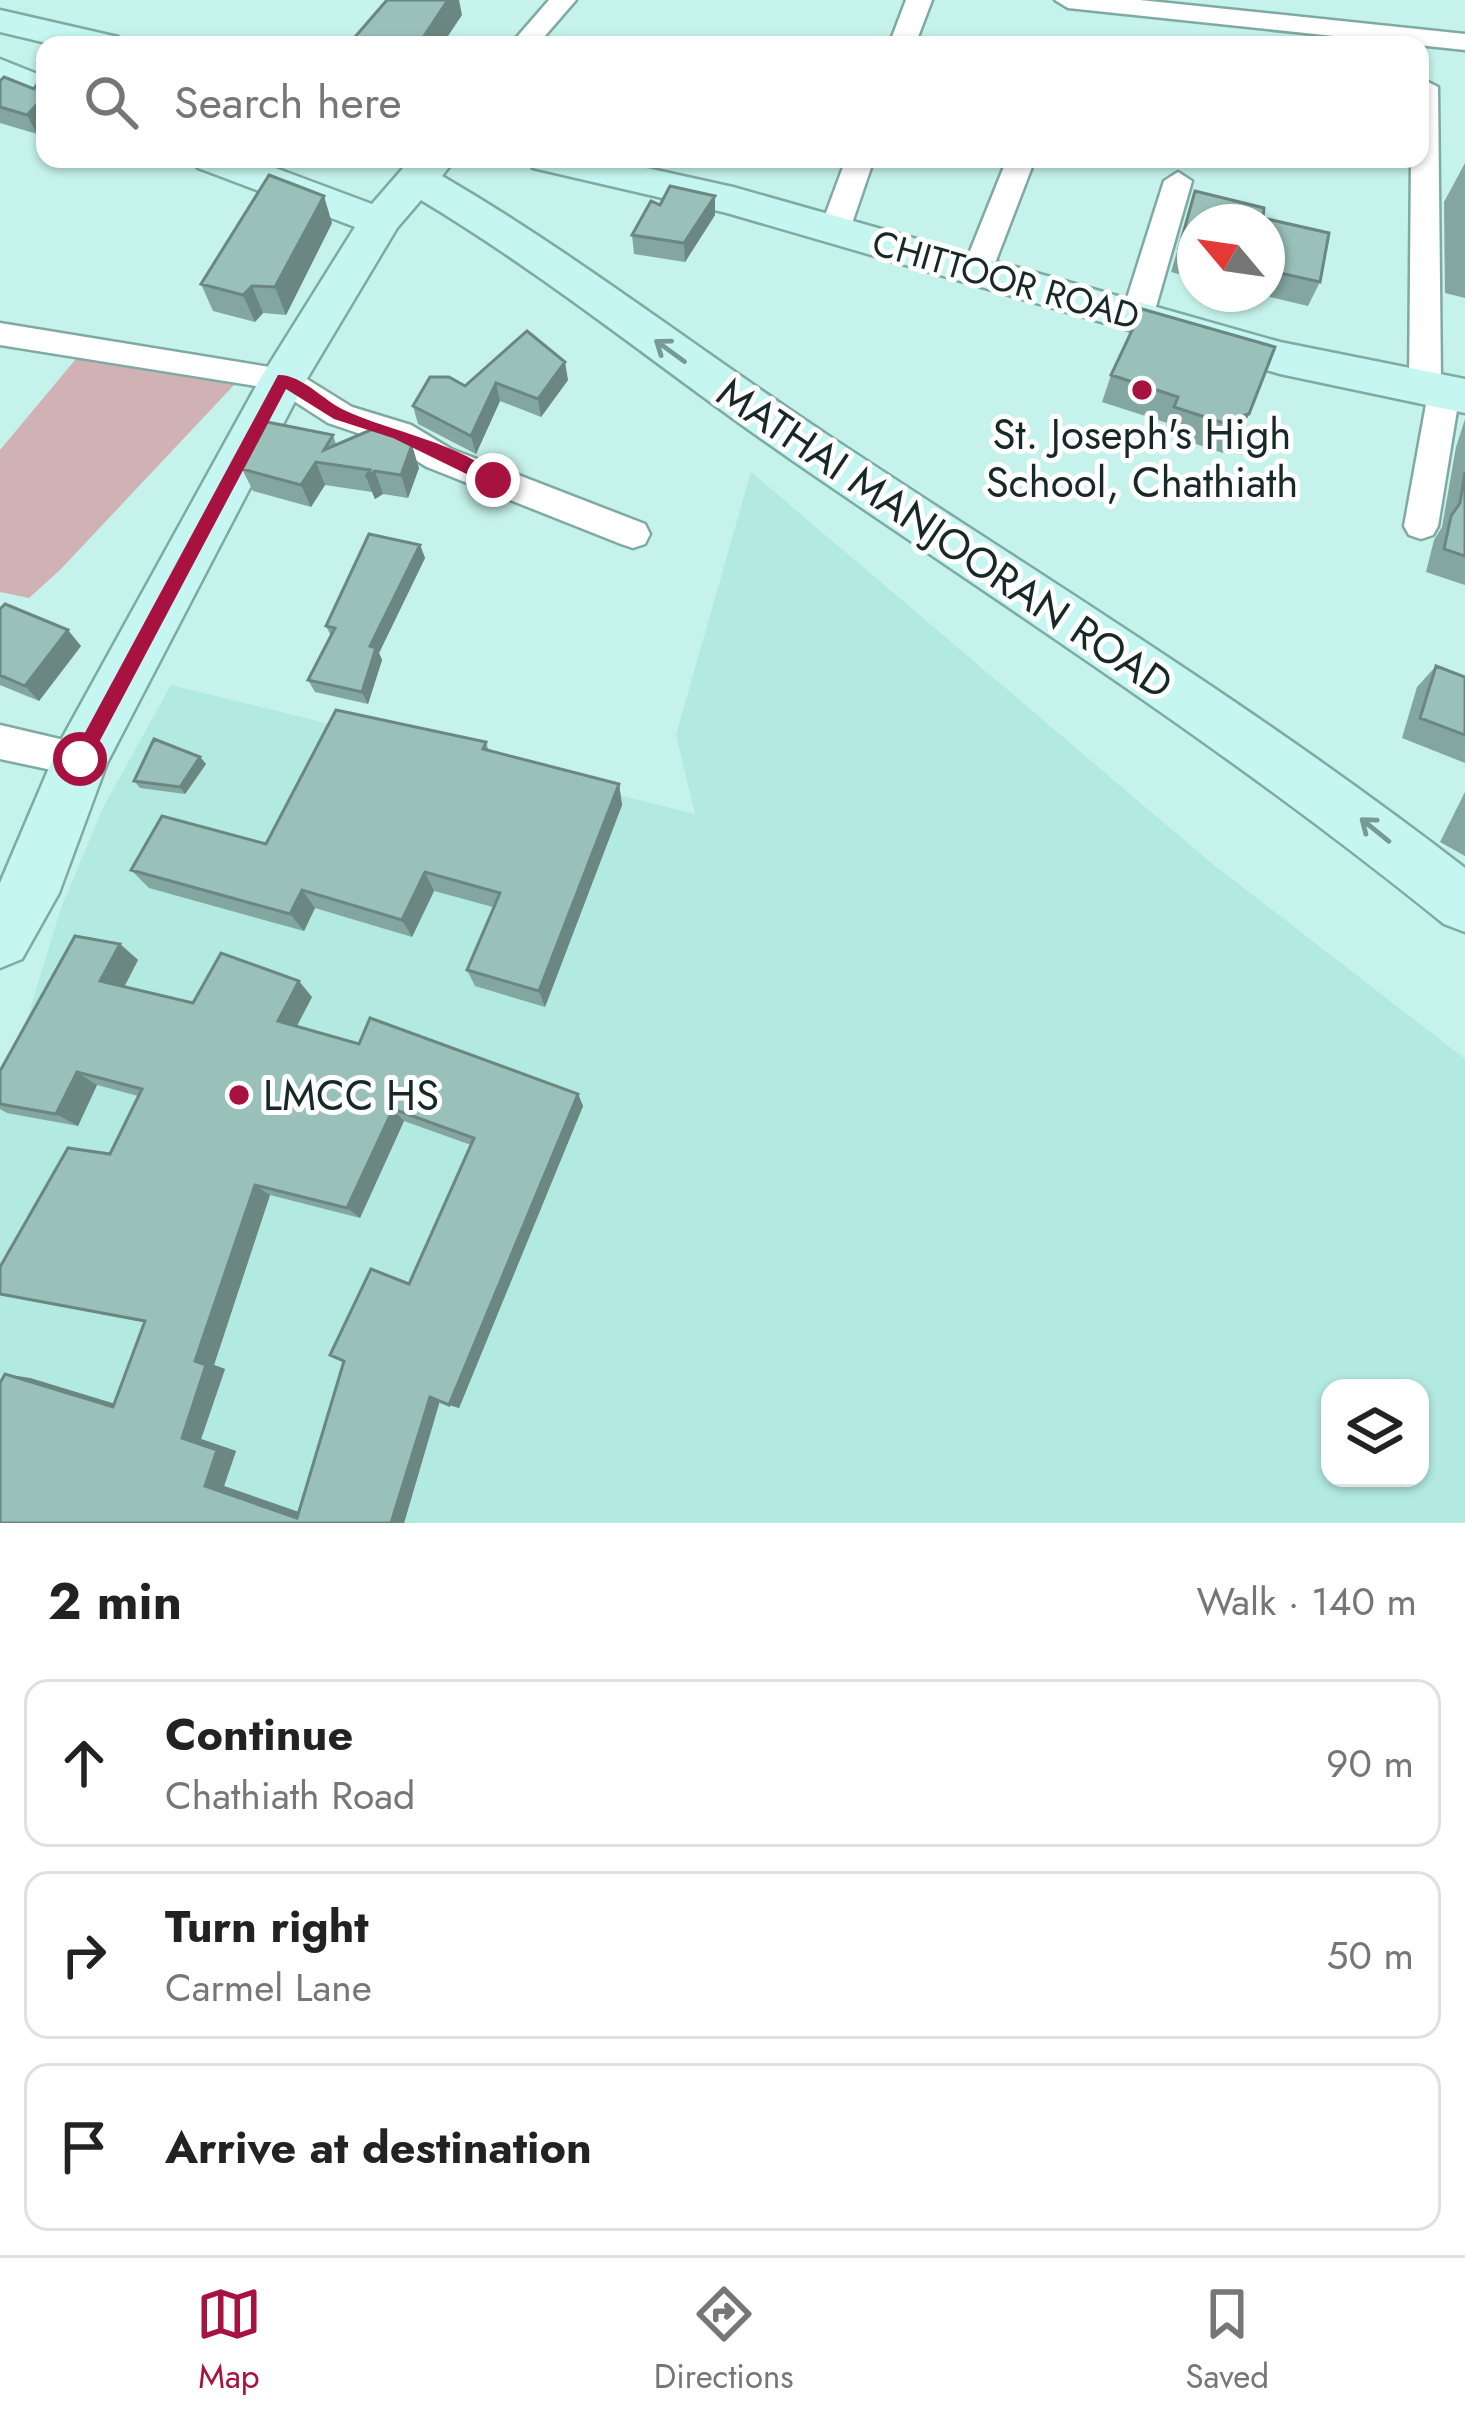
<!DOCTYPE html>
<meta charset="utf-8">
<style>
body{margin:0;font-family:Jost,sans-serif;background:#f2f2f2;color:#222}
.controls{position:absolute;right:36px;bottom:36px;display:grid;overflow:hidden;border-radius:24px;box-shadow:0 3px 9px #0004}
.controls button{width:108px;height:108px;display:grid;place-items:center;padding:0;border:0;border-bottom:3px solid #e0e0e0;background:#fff;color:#222;font:60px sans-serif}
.compass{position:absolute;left:1177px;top:204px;width:108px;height:108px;border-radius:50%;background:#fff;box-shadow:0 3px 9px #0004;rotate:299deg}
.stop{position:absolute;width:36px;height:36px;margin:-27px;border:9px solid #a81240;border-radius:50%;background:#fff}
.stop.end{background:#a81240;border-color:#fff;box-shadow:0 3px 12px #0008}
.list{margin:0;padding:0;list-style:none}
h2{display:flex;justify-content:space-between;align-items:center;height:156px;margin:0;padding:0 48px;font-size:51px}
h2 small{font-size:39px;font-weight:400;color:#767676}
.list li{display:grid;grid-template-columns:78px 1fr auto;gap:36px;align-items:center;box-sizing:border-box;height:168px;margin:0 24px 24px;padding:0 24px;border:3px solid #e0e0e0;border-radius:24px}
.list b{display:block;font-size:45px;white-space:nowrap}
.list p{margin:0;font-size:39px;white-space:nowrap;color:#767676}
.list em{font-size:39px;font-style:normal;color:#767676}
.icon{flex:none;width:66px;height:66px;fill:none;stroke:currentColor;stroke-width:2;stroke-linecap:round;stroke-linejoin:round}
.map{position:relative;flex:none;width:1465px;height:1523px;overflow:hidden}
.search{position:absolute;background:#fff;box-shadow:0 3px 9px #0004;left:36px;right:36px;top:36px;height:132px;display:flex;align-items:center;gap:30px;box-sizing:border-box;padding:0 42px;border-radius:24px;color:#767676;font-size:45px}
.sheet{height:732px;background:#fff}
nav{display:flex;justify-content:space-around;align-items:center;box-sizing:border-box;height:168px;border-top:3px solid #e0e0e0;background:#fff;font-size:33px;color:#767676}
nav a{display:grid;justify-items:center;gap:6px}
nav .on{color:#a81240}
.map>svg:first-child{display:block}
</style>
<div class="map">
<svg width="1465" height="1523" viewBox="0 0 1465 1523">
<rect width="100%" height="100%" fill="#c5f2ea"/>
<path fill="#b2e9e0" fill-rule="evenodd" d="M751,472l459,390 255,197v464h-1465v-435l14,-26 47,-154 42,-100 68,-123 524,129 -19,-79zM1330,1388h90v90h-90z"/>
<path fill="#d0b2b5" d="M90,342l160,26 -190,202 -31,28 -29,-6v-142z"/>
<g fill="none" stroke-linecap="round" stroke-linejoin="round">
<defs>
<path id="street" d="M549,0h27l-39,45h-27z
M906,0h26l-17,45h-26z
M1055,0h85l325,34v16l-397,-42z
M1420,78l18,9 3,294 14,3 5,8 -22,134 -5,9 -12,4 -12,-4 -5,-9 23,-127 -13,-3 -5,-8 2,-229h9z
M846,159h28l-24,70 -15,10 -15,-10z
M1007,159h28l-43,112 -15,10 -11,-3 -4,-7z
M1178,172l14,9 -39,136 -5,8h-22l-5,-8 43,-136z
M0,323l294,48 58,36 59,18 40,24 194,75 5,10 -5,10 -12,4 -12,-4 -194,-77 -40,-24 -59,-20 -53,-34 -275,-44z
M0,725l94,22 5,12 -5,12 -14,5 -80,-17z"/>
<path id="secondary" d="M0,10l118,27 5,8h-68l-55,-13z
M0,59l45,18v27l-45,-18z
M192,159h59l121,45 39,-45h44l-13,17c134,78 255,173 384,258 215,142 435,276 639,434v64l-21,-8c-208,-169 -431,-312 -651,-463 -125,-86 -242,-183 -372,-261l-24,28 -92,154 -198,381 -48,130 -37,66 -22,9v-85l60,-141 200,-363 95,-152 -157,-59z
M527,159h79l127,28 547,155 185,37v34l-185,-39 -553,-161 -194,-45z"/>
</defs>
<use href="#street" stroke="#7faaa3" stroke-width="5"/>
<use href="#secondary" stroke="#7faaa3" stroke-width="5"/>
<use href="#street" fill="#fff" fill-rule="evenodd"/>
<use href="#secondary" fill="#c5f6f1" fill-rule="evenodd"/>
</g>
<path fill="#84a6a0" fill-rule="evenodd" d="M0,81l34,8 11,-7v43l-8,9 -37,-11z
M1465,163v135l-20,-5 -1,-91z
M1195,191l69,17 -1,10 66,15 -9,49 -12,24 -50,-12h9v-72h-72v56l-24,-6z
M715,196v19l-30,47 -51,-8 -2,-19 28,-30z
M332,223l-46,92 -23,-2 -8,9 -42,-11 -12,-27z
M527,331l41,49 -27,37 -41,-16 -24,53 -58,-30 -5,-18 52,-20z
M1111,375l138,39 -12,26 -8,1 -6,12 -60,-20 4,-10 -65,-21z
M1465,419v166l-39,-13 8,-32 8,-13 14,-80z
M333,435l3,9 83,24 -11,30 -25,-4 -8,5 -3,-7 -47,-7 -14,22 -58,-16 -11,-22z
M420,545l5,13 -46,95 3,7 -14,44 -53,-12 -7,-12 23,-44 -5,-10z
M0,609l81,37 -42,55 -39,-16z
M1436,666l29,11v86l-63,-25 15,-51z
M486,742l3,9 130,33 3,21 -77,202 -70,-21 -8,-16 26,-63 -59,-16 -22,46 -97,-29 -11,23 -155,-43 -18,-18 135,-26z
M200,757l6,7 -21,30 -45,-6 -6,-7z
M1465,792v64l-25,-14z
M120,944l18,16 -14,27 69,16 119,-6 -15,29 62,18 219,50 5,12 -124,302 -19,-7 -36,122h-404l30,-145 85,26 29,-82 -144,-27v-28l110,-113 28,-58 -41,-11 -19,41 -71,-13 -7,-4v-38zM404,1121l67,24 -62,139 -110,228 -75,-26 12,-35 -35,-12 24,-70 -11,-4 56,-170 90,23z"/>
<path fill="#6b8782" d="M448,0h11l3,15 -20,30h-24z
M45,96v29l-8,9 -10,-19z
M324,196l8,27 -46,92 -11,-28z
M715,196v19l-30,47 -1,-19z
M252,286l11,27 -8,9 -12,-27z
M565,362l3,18 -27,37 -3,-18z
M496,383l4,18 -24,53 -5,-18z
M1249,414l-12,26 -8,1 11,-25z
M412,445l7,23 -11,30 -7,-23z
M316,462l9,23 -14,22 -10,-22z
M375,471l8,23 -8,5 -9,-22z
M420,545l5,13 -46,95 3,7 -14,44 -6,-12 8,-46z
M68,630l13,16 -42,55 -14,-15z
M200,757l6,7 -21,30 -5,-7z
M619,784l3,21 -77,202 -6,-16z
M425,872l9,19 -22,46 -10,-17z
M302,890l13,18 -11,23 -14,-17z
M120,944l18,16 -19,37 -19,-16z
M299,981l13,16 -20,38 -14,-14z
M77,1072l20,13 -19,41 -22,-12z
M578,1094l5,12 -124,302 -10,-3z
M393,1109l11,12 -44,97 -13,-10z
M255,1185l15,10 -56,170 11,4 -24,70 35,12 -12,35 89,31 -16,1 -92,-32 -23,-48 13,-77z
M5,1374l25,4 105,32 -22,-3z
M430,1397l10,3 -36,123h-13z"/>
<path fill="#99c1ba" stroke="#6b8782" stroke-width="3" fill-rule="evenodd" d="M387,0h61l-30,45h-70z
M4,77l30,12 6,-9 5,2v14l-18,19 -27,-8v-26z
M269,175l55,21 -49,91 -23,-1 -9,9 -42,-11z
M670,186l45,10 -31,47 -52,-8 19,-34 9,4z
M1195,191l69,17 -1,10 66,15 -9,49 -53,-12v-48h-72v30l-16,-4z
M1142,309l133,38 -26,67 -9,2 -4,11 -62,-20 4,-10 -67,-22z
M527,331l38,31 -27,37 -42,-16 -25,53 -58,-30 17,-29h19l16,9z
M267,422l66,13 -9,15 56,-24 32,19 -11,30 -26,-4 -9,6 4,-7 -54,-8 -15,23 -59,-16z
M1465,472v84l-21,-7 7,-33 9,-13z
M369,534l51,11 -50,101 6,2 -14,44 -54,-12 27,-52 -9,-2z
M5,604l63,26 -43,56 -25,-11v-66z
M1436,666l29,11v58l-45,-17z
M336,710l150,32 -3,7 136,35 -80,207 -72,-21 33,-77 -75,-21 -23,48 -100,-30 -12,24 -159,-44 31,-54 104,28z
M154,739l46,18 -20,30 -46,-6z
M75,936l45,8 -20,37 93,22 28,-50 78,28 -21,40 81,23 11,-26 208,76 -129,311 -19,-8 -39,126h-391v-140l5,-9 108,33 32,-86 -145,-27v-27l68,-119 42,6 32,-65 -65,-17 -21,42 -56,-10v-33zM393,1109l81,29 -65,146 -38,-15 -41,86 14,6 -47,157 -92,-32 12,-36 -35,-12 24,-73 -11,-4 60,-176 92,23z"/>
<defs><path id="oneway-shaft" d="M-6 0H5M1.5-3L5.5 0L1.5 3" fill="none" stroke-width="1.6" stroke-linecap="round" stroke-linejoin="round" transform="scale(3)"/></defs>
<g stroke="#779a96">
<use href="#oneway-shaft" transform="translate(670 351) rotate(-144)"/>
<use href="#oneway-shaft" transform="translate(1375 830) rotate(-141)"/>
</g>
<path fill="#a81240" d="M278,375c23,-1 45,25 66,35 46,22 120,33 157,70l-14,4 -94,-46 -59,-19 -48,-30 -199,376h-13v-12z"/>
<g fill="#a81240" stroke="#fff" stroke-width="4.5">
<circle cx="1142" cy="390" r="12"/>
<circle cx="239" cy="1095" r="12"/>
</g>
<g text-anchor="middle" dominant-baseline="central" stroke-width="10" stroke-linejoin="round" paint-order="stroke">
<g font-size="36" fill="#172926" stroke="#fff">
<text transform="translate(1006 279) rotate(16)">CHITTOOR ROAD</text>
</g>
<g font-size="42" fill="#172926" stroke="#fff">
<text x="1142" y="434">St. Joseph's High<tspan x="1142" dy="48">School, Chathiath</tspan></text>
<text x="263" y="1095" text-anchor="start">LMCC HS</text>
</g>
<g font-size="42" fill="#172926" stroke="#fff">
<text transform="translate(945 538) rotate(34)">MATHAI MANJOORAN ROAD</text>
</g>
</g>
</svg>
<div class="controls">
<button><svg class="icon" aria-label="layers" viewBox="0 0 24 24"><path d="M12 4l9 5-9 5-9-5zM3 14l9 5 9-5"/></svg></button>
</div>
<svg class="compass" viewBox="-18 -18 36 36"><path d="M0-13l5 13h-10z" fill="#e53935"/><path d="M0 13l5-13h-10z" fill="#767676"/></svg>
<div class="stop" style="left:80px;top:759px"></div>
<div class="stop end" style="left:493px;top:480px"></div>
<div class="search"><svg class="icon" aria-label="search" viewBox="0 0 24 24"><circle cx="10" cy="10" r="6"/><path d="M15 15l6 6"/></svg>Search here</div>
</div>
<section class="sheet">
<h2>2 min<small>Walk · 140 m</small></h2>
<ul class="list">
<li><svg class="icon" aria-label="ahead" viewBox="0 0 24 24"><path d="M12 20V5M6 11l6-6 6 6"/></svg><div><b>Continue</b><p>Chathiath Road</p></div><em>90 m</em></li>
<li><svg class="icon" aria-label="right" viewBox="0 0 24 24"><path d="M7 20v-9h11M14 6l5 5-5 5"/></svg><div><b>Turn right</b><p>Carmel Lane</p></div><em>50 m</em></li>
<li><svg class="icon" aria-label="arrive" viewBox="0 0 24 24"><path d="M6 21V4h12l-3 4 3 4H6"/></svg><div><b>Arrive at destination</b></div></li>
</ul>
</section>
<nav>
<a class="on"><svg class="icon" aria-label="map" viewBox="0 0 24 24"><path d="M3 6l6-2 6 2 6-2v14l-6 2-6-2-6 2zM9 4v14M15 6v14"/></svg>Map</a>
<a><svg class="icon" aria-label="directions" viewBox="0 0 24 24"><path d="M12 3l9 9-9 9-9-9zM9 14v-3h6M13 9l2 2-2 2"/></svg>Directions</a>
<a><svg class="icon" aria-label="saved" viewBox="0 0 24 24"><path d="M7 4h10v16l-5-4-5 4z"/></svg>Saved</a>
</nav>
